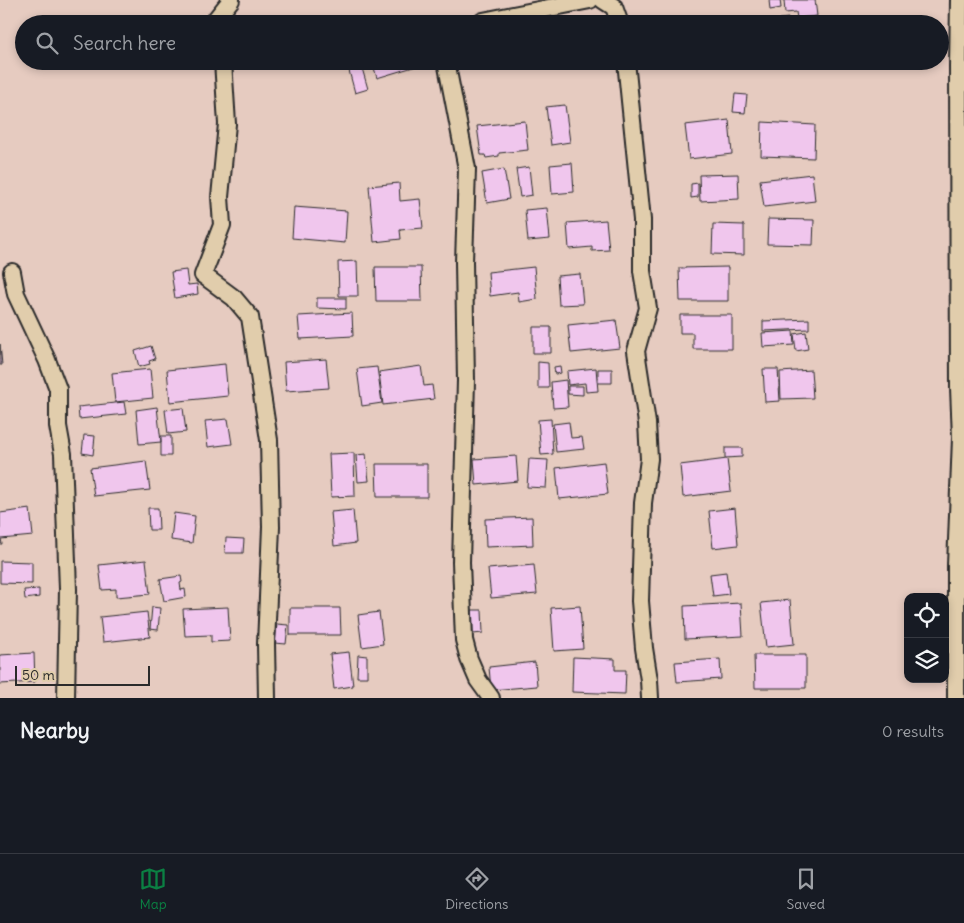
<!DOCTYPE html>
<style>
body{margin:0;font-family:Delius,sans-serif;background:#20242c;color:#f1f3f6}
.controls{position:absolute;right:15px;bottom:15px;display:grid;overflow:hidden;border-radius:10px;box-shadow:0 2px 8px #0003}
.controls button{width:45px;height:45px;display:grid;place-items:center;padding:0;border:0;border-bottom:1px solid #363941;background:#171b24;color:#f1f3f6;font:25px sans-serif}
.scale{position:absolute;left:15px;bottom:12px;width:135px;box-sizing:border-box;padding-left:5px;border:2px solid #2b2b2b;border-top:0;font-size:14px;line-height:18px;white-space:nowrap;color:#2b2b2b;-webkit-text-stroke:4px #e1cdac;paint-order:stroke}
.list{margin:0;padding:0;list-style:none}
h2{display:flex;justify-content:space-between;align-items:center;height:65px;margin:0;padding:0 20px;font-size:21px}
h2 small{font-size:16px;font-weight:400;color:#9ea1a6}
.icon{flex:none;width:28px;height:28px;fill:none;stroke:currentColor;stroke-width:2;stroke-linecap:round;stroke-linejoin:round}
.map{position:relative;flex:none;width:964px;height:698px;overflow:hidden}
.search{position:absolute;background:#171b24;box-shadow:0 2px 8px #0003;left:15px;right:15px;top:15px;height:55px;display:flex;align-items:center;gap:12px;box-sizing:border-box;padding:0 18px;border-radius:28px;color:#9ea1a6;font-size:19px}
.sheet{height:155px;background:#171b24}
nav{display:flex;justify-content:space-around;align-items:center;box-sizing:border-box;height:70px;border-top:1px solid #363941;background:#171b24;font-size:14px;color:#9ea1a6}
nav a{display:grid;justify-items:center;gap:2px}
nav .on{color:#0b8043}
.map>svg:first-child{display:block}
</style>
<div class="map">
<svg width="964" height="698" viewBox="0 0 964 698">
<rect width="100%" height="100%" fill="#e6cbc0"/>
<filter id="ink" filterUnits="userSpaceOnUse"><feTurbulence type="fractalNoise" baseFrequency=".02" numOctaves="2"/><feDisplacementMap in="SourceGraphic" scale="10" xChannelSelector="R" yChannelSelector="G"/><feConvolveMatrix kernelMatrix="1 2 1 2 8 2 1 2 1" color-interpolation-filters="sRGB"/></filter>
<g filter="url(#ink)">
<path fill="#f0c6ed" stroke="#2b2b2b" d="M769,0h11l1,8 -11,2z
M784,0h31l2,16 -20,2 -1,-6 -11,1z
M788,18l1,6h-9l-1,-5z
M310,61h14l-11,6z
M353,61h7l8,28 -13,4 -8,-30z
M372,61h51v3l-46,14z
M735,94l12,1 -2,18 -12,-1z
M565,105l5,37 -19,3 -5,-38z
M729,120l3,34 -43,5 -4,-34z
M525,121l3,29 -29,3v3l-13,2 -1,-3h-4l-4,-29z
M762,122l53,3 -1,33 -53,-2z
M572,163l2,29 -22,2 -2,-29z
M529,167l3,28 -12,2 -4,-28z
M504,169l5,30 -22,4 -5,-30z
M738,174l1,25 -39,2 -1,-26z
M812,174l3,27 -51,6 -4,-27z
M399,183l1,18 20,-2 3,29 -23,2 1,9 -27,3 -5,-56z
M698,183v14l-7,1v-14z
M294,207l53,4 -2,32 -53,-5z
M547,208l3,31 -22,2 -3,-31z
M768,219l46,1 -1,25 -46,-1z
M606,220l3,30 -17,1v-4l-23,2 -2,-26z
M713,224l31,1v30l-32,-1z
M357,261l1,35h-19l-1,-34z
M375,267h46l1,34h-46z
M534,267l3,32 -18,3 -1,-10 -28,4 -2,-24z
M728,267v34h-48l-1,-33z
M186,270l2,15 9,-1 1,10 -23,4 -4,-26z
M580,274l3,30 -24,1 -2,-29z
M317,298h29v11l-29,-1z
M352,313l1,23 -53,3 -2,-23z
M680,315h52v34h-39v-16h-13z
M809,319v10l-46,2v-10z
M616,320l4,28 -49,5 -3,-28z
M533,327h18v26h-18z
M793,331l1,14 -31,2 -1,-14z
M806,332l2,17 -12,2 -2,-17z
M0,344l2,21h-2z
M151,346l4,13 -6,2 1,3 -11,3 -4,-16z
M326,359l3,29 -43,3 -2,-29z
M538,362l10,1 1,25h-11z
M225,364l3,32 -58,6 -3,-32z
M421,366l3,20 8,-1 2,14 -51,6 -4,-33z
M560,366l1,7 -6,1 -1,-7z
M377,367l5,36 -20,3 -5,-37z
M596,368l2,23 -12,1 -1,-9 -17,2 -1,-14z
M150,369l3,29 -38,4 -3,-29z
M598,369h14v14h-14z
M763,369h15l2,32 -15,1z
M811,370l2,28 -32,1 -1,-27z
M566,380l2,27 -15,1 -2,-26z
M568,386h15v9l-15,-1z
M124,402l2,12 -47,5 -1,-12z
M157,407l4,35 -22,2 -3,-34z
M183,408l3,24 -18,2 -3,-24z
M228,419l4,25 -24,3 -3,-26z
M551,419l2,35 -12,1 -3,-35z
M569,422l2,16 11,-1 2,12 -28,3 -3,-28z
M84,435l11,1 -2,19 -11,-2z
M161,436h10v20h-10z
M725,448h17v9l-17,1z
M354,453l1,43 -24,1 -2,-43z
M366,454l3,27 -11,1 -2,-27z
M516,456l2,25 -42,4 -2,-26z
M529,459l19,1 -2,28 -19,-1z
M727,459l4,32 -48,6 -3,-32z
M146,461l4,29 -56,6 -4,-28z
M604,462l4,32 -49,5 -3,-31z
M376,464h51v33h-50z
M148,508h10l1,22h-10z
M735,508l3,37 -25,3 -4,-37z
M30,509l3,27 -32,3 1,5h-2v-31z
M353,510l3,33 -22,3 -3,-34z
M174,513l21,3 -3,27 -21,-3z
M532,517l1,28 -47,2 -1,-28z
M226,538l18,1 -1,14h-18z
M146,560l4,34 -34,3v-8l-14,1 -3,-25z
M0,561l32,1v22l-32,-1z
M534,565l3,29 -46,4 -3,-29z
M726,572l3,22 -16,2 -3,-22z
M181,576l1,6 -2,1 1,7 4,-1 1,8 -22,4 -4,-22z
M39,589v8l-14,2 -1,-9z
M790,600l4,44 -28,3 -5,-44z
M741,603l2,33 -58,3 -1,-33z
M580,606l3,43 -29,2 -3,-43z
M152,607l8,1 -2,22 -8,-1z
M228,607l2,34 -19,1v-7l-26,1 -2,-27z
M290,608h50l1,27h-51z
M472,610h10l1,23 -10,1z
M147,612l3,25 -47,5 -3,-25z
M379,612l4,32 -21,3 -4,-32z
M277,624l11,1 -2,19 -11,-1z
M349,652l4,34 -19,3 -4,-35z
M34,653l1,29 -35,2v-29z
M358,655l9,1v21h-10z
M754,655h52v33h-51z
M573,657l42,2v11h11l-1,24 -53,-2z
M720,659l1,20 -44,3 -2,-20z
M535,662l2,24 -46,4 -2,-23z"/>
<g fill="none" stroke-linecap="round" stroke-linejoin="round">
<defs>
<path id="minor" d="M603,0l11,7 6,17
M212,24l19,-24
M479,24l4,-3 107,-21
M223,61l4,63 -7,73 2,28 -19,50 31,23 16,19 19,123 2,87 -5,117 1,54
M446,61l21,108 -3,93 2,119 -5,181 3,78 5,19 9,21 13,18
M626,61l16,159v51l6,37 -12,43 11,72 2,36 -6,44 -3,98 4,47 5,32 1,18
M12,272l4,22 31,66 11,29v37l5,28 5,135 -2,109
M956,698v-132l5,-128 -2,-50 -1,-322 1,-66"/>
</defs>
<use href="#minor" stroke="#2b2b2b" stroke-width="20"/>
<use href="#minor" stroke="#e1cdac" stroke-width="16"/>
</g>
</g>
</svg>
<div class="controls">
<button><svg class="icon" aria-label="locate" viewBox="0 0 24 24"><circle cx="12" cy="12" r="6"/><path d="M12 2v4M12 18v4M2 12h4M18 12h4"/></svg></button>
<button><svg class="icon" aria-label="layers" viewBox="0 0 24 24"><path d="M12 4l9 5-9 5-9-5zM3 14l9 5 9-5"/></svg></button>
</div>
<div class="scale">50 m</div>
<div class="search"><svg class="icon" aria-label="search" viewBox="0 0 24 24"><circle cx="10" cy="10" r="6"/><path d="M15 15l6 6"/></svg>Search here</div>
</div>
<section class="sheet">
<h2>Nearby<small>0 results</small></h2>
<ul class="list">
</ul>
</section>
<nav>
<a class="on"><svg class="icon" aria-label="map" viewBox="0 0 24 24"><path d="M3 6l6-2 6 2 6-2v14l-6 2-6-2-6 2zM9 4v14M15 6v14"/></svg>Map</a>
<a><svg class="icon" aria-label="directions" viewBox="0 0 24 24"><path d="M12 3l9 9-9 9-9-9zM9 14v-3h6M13 9l2 2-2 2"/></svg>Directions</a>
<a><svg class="icon" aria-label="saved" viewBox="0 0 24 24"><path d="M7 4h10v16l-5-4-5 4z"/></svg>Saved</a>
</nav>
